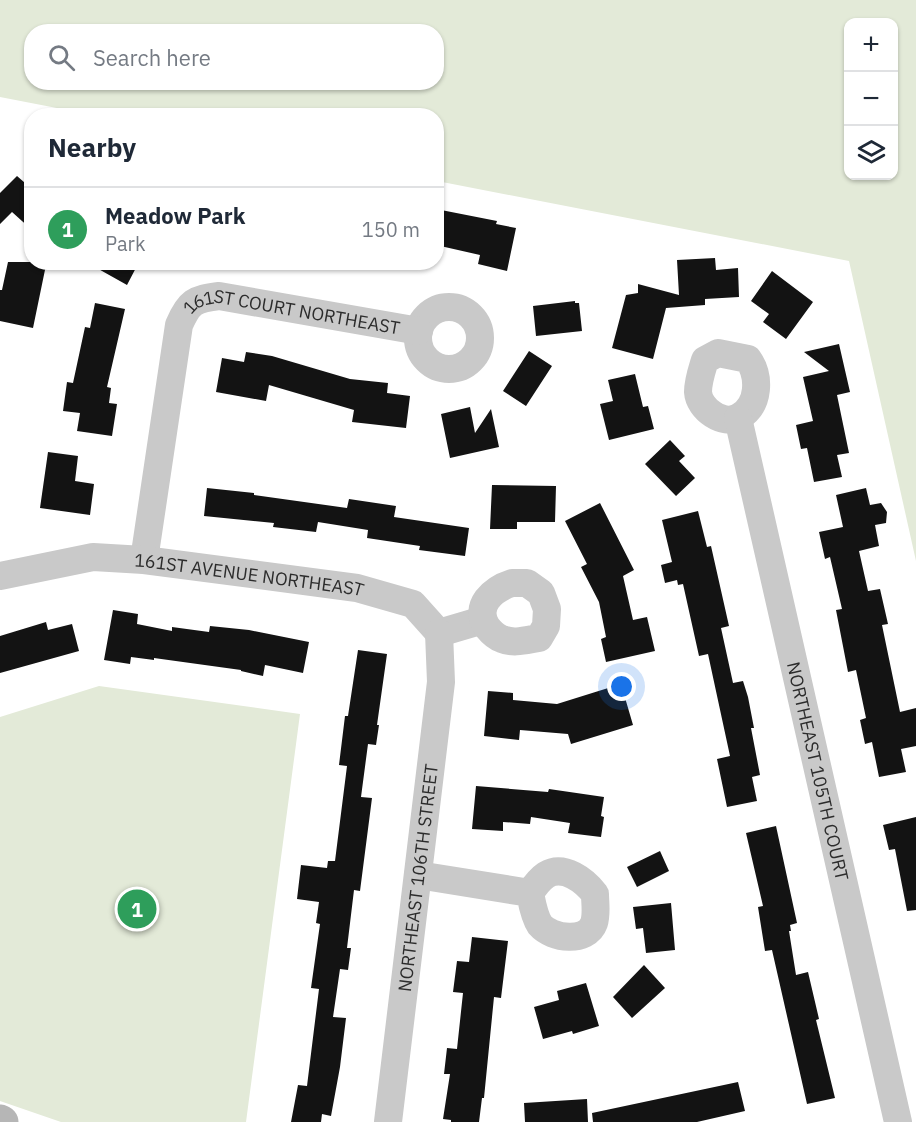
<!DOCTYPE html>
<meta charset="utf-8">
<style>
body{margin:0;font-family:"IBM Plex Sans",sans-serif;background:#f2f2f3;color:#1f2937}
.controls{position:absolute;right:18px;top:18px;display:grid;overflow:hidden;border-radius:12px;box-shadow:0 2px 4px #0004}
.controls button{width:54px;height:54px;display:grid;place-items:center;padding:0;border:0;border-bottom:2px solid #e0e1e3;background:#fff;color:#1f2937;font:30px sans-serif}
.you{position:absolute;left:622px;top:687px;width:21px;height:21px;margin:-15px;border:4px solid #fff;border-radius:50%;background:#1a73e8;box-shadow:0 0 0 9px #1a73e833}
.badge{display:grid;place-items:center;width:39px;height:39px;border-radius:50%;background:#1a73e8;color:#fff;font-size:20px;font-weight:700}
.pin{position:absolute;translate:-50% -50%;border:3px solid #fff;box-shadow:0 2px 6px #0006}
.list{margin:0;padding:0;list-style:none}
h2{display:flex;justify-content:space-between;align-items:center;height:78px;margin:0;padding:0 24px;font-size:26px}
h2 small{font-size:20px;font-weight:400;color:#747a83}
.list li{display:grid;grid-template-columns:39px 1fr auto;gap:18px;align-items:center;box-sizing:border-box;height:84px;padding:0 24px;border-top:2px solid #e0e1e3}
.list b{display:block;font-size:22px;white-space:nowrap}
.list p{margin:0;font-size:20px;white-space:nowrap;color:#747a83}
.list em{font-size:20px;font-style:normal;color:#747a83}
.icon{flex:none;width:33px;height:33px;fill:none;stroke:currentColor;stroke-width:2;stroke-linecap:round;stroke-linejoin:round}
.map{position:relative;flex:none;width:916px;height:1122px;overflow:hidden}
.search{position:absolute;background:#fff;box-shadow:0 2px 4px #0004;left:24px;top:24px;width:420px;height:66px;display:flex;align-items:center;gap:15px;box-sizing:border-box;padding:0 21px;border-radius:24px;color:#747a83;font-size:22px}
.panel{position:absolute;background:#fff;box-shadow:0 2px 4px #0004;left:24px;top:108px;width:420px;height:162px;border-radius:24px}
.map>svg:first-child{display:block}
</style>
<div class="map">
<svg width="916" height="1122" viewBox="0 0 916 1122">
<rect width="100%" height="100%" fill="#fff"/>
<path fill="#e3ead8" fill-rule="evenodd" d="M0,0h916v561l-67,-300 -412,-80 -1,-65h-338l-98,-19zM848,22h46v154h-46zM32,32h404v50h-404z
M99,686l201,28 -54,408h-185l-61,-21v-384z"/>
<path fill="#131313" d="M17,176l15,13v41l-20,-18 -12,12v-31z
M436,209l61,12 -1,3 20,4 -9,43 -29,-7 2,-9 -44,-10z
M715,258l1,12 22,-2 1,29 -34,2v6l-39,3 -13,51 -41,-11 14,-53 12,-2v-9l41,11 -2,-35z
M8,262h24l14,3 -13,63 -33,-7v-31h2z
M86,262h53l-12,23z
M772,271l41,31 -27,37 -23,-17 6,-8 -18,-13z
M575,301v2h4l3,28 -46,5 -3,-30z
M95,303l30,6 -18,78 4,1 -2,15 8,1 -5,32 -35,-5 3,-18 -17,-2 4,-29 6,1 12,-56 5,1z
M839,344l11,48 -13,3 12,58 -12,2 5,22 -28,5 -7,-34 -6,1 -5,-24 17,-4 -10,-44 26,-6 -25,-19z
M529,351l23,15 -26,40 -23,-15z
M246,352l26,4 78,23 38,4 -1,10 23,3 -4,32 -54,-6 2,-12 -85,-25 -3,16 -50,-9 6,-34 22,4z
M635,374l8,33 5,-1 6,23 -45,11 -9,-36 13,-3 -5,-21z
M470,407l5,26 16,-24 8,38 -49,11 -9,-44z
M670,440l15,16 -6,5 16,17 -19,18 -31,-32z
M48,452l30,4 -3,25 19,3 -4,31 -50,-7z
M492,485l64,1 -1,36h-38v7h-27z
M207,488l47,5v2l93,13 2,-9 47,7 -2,11 75,11 -4,28 -46,-6 1,-4 -53,-8 1,-8 -50,-8 -2,10 -43,-5 1,-4 -70,-7z
M866,488l4,17 11,-2 6,9 -1,11 -11,2 4,21 -20,5 9,40 12,-2 8,35 -6,1 18,87 16,-4v38l-15,3 5,23 -27,5 -7,-35 -7,2 -5,-24 6,-2 -10,-48 -8,2 -12,-62 6,-1 -12,-52 -5,2 -6,-27 24,-5 -7,-32z
M600,503l34,67 -11,6 10,44 14,-3 8,34 -49,11 -5,-23 5,-2 -7,-35 -18,-35 6,-3 -22,-43z
M698,511l9,36 4,-1 18,80 -8,2 12,55 10,-2 5,16 6,31h-3l9,47 -8,2 5,24 -30,6 -10,-48 13,-3 -22,-102 -9,2 -16,-72 -5,1 -1,-5 -12,3 -4,-18 11,-3 -10,-42z
M113,610l25,4 -1,10 35,7v-4l37,5 1,-6 39,4 60,12 -6,31 -38,-8 -2,11 -22,-5v-1l-87,-12v2l-23,-3 -1,7 -26,-4z
M46,622l2,8 24,-6 7,27 -79,22v-37z
M358,650l29,4 -10,71h2l-3,20 -8,-1 -7,53 11,1 -12,93 -6,-1 -7,58h4l-3,22 -8,-1 -7,48 13,1 -6,49 -9,49 -9,-2 -1,8h-30l7,-37 9,1 12,-97 -8,-1 9,-64 -4,-1 3,-21 -22,-3 4,-34 26,3 1,-7h7l12,-95 -8,-1 6,-49h3z
M621,684l12,41 -62,19 -3,-10 -48,-4 -1,10 -35,-4 4,-45 25,2v7l44,4z
M476,786l72,6 1,-3 55,8 -3,19 3,1 -3,20 -33,-4 2,-10 -39,-6 -1,7 -27,-2v9l-31,-2z
M916,817v93l-9,1 -12,-62 -6,1 -6,-25z
M776,826l21,97 -7,2 1,6h-2l7,44 12,-3 11,47 -3,1 19,78 -28,6 -35,-154 -7,1 -7,-44 5,-1 -17,-73z
M660,851l9,20 -32,16 -10,-20z
M671,903l4,47 -29,3 -3,-25 -7,1 -3,-22z
M472,937l36,4 -7,57 -7,-1 -10,101h-2l-3,24h-28v-2l-8,-1 7,-45h-6l3,-26 10,1 6,-56 -10,-1 4,-31 12,1z
M644,965l21,23 -33,30 -19,-21z
M586,983l13,43 -26,8 -1,-3 -29,8 -9,-32 25,-7 -2,-9z
M738,1082l7,29 -48,11h-104l-1,-9z
M587,1099l1,23h-63l-1,-19z"/>
<g fill="none" stroke-linecap="round" stroke-linejoin="round">
<g stroke="#c9c9c9" stroke-width="28">
<circle cx="449" cy="338" r="31"/>
<path d="M718,353l30,6c12,17 12,46 -9,58 -16,9 -40,-8 -41,-25 0,-11 4,-22 7,-32z"/>
<path id="s1" d="M738,418l160,704"/>
<path id="s2" d="M144,560l35,-235c10,-23 15,-26 40,-29l200,35"/>
<path id="s3" d="M0,576l93,-19 51,3 213,28 56,16 26,29 44,-13"/>
<path d="M512,583h15l14,10 6,16 -1,17 -7,12c-13,2 -25,6 -37,1 -6,-2 -11,-7 -15,-12 -14,-21 6,-38 25,-44z"/>
<path d="M418,875l112,18c2,10 4,23 10,32 12,14 47,18 54,-2 3,-9 1,-20 1,-29 -10,-13 -31,-30 -49,-19 -6,4 -12,12 -16,18"/>
<path id="s4" d="M388,1122l53,-440 -2,-49"/>
</g>
<path stroke="#b6b6b6" stroke-width="33" d="M0,1121l2,1"/>
</g>
<g text-anchor="middle" dominant-baseline="central" stroke-width="6" stroke-linejoin="round" paint-order="stroke">
<g font-size="18" fill="#2c2c2c" stroke="#fff">
<text stroke="none"><textPath href="#s2" startOffset="364">161ST COURT NORTHEAST</textPath></text>
<text stroke="none"><textPath href="#s3" startOffset="252">161ST AVENUE NORTHEAST</textPath></text>
<text stroke="none"><textPath href="#s1" startOffset="362">NORTHEAST 105TH COURT</textPath></text>
<text stroke="none"><textPath href="#s4" startOffset="246">NORTHEAST 106TH STREET</textPath></text>
</g>
</g>
</svg>
<div class="controls">
<button>+</button>
<button>−</button>
<button><svg class="icon" aria-label="layers" viewBox="0 0 24 24"><path d="M12 4l9 5-9 5-9-5zM3 14l9 5 9-5"/></svg></button>
</div>
<div class="you"></div>
<div class="pin badge" style="left:137px;top:909px;background:#2e9e5b">1</div>
<div class="search"><svg class="icon" aria-label="search" viewBox="0 0 24 24"><circle cx="10" cy="10" r="6"/><path d="M15 15l6 6"/></svg>Search here</div>
<section class="panel">
<h2>Nearby<small></small></h2>
<ul class="list">
<li><span class="badge" style="background:#2e9e5b">1</span><div><b>Meadow Park</b><p>Park</p></div><em>150 m</em></li>
</ul>
</section>
</div>
